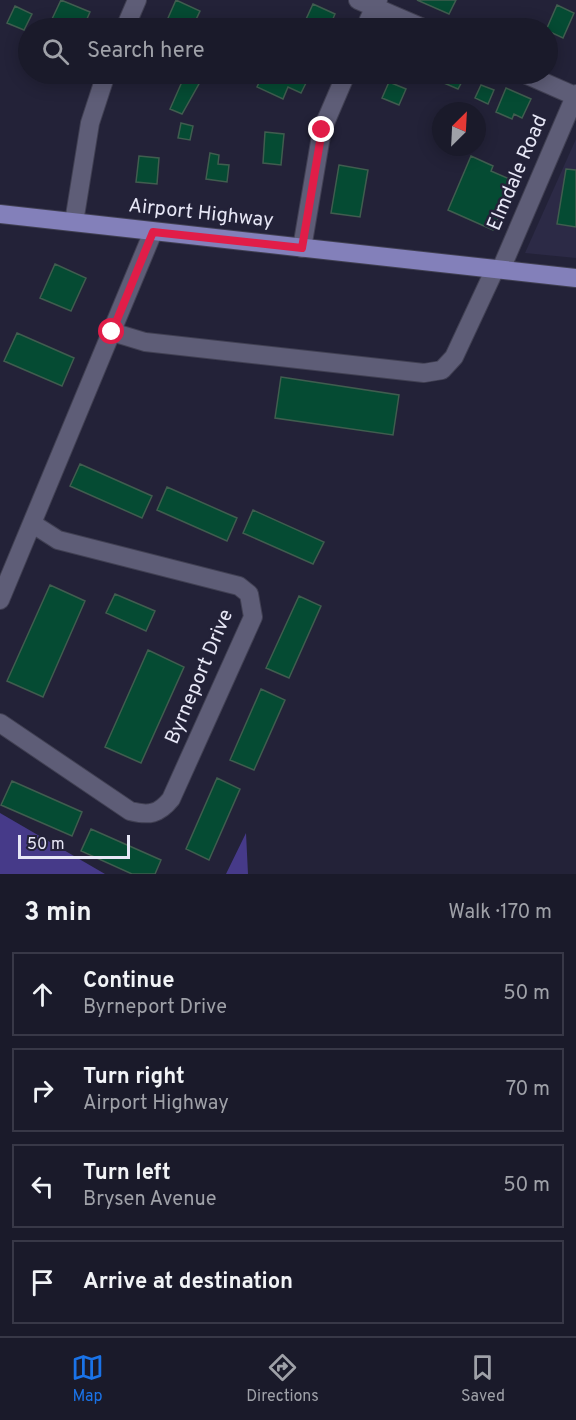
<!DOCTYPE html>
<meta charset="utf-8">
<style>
body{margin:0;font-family:Overpass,sans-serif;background:#272736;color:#f1f3f6}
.compass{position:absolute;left:432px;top:102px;width:54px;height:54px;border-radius:50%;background:#1a1a2a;box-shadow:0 3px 15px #0003;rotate:24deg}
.scale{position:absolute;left:18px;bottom:15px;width:112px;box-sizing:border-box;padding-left:6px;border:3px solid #e7e7f6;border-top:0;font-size:16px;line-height:21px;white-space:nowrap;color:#e7e7f6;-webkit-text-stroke:4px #232238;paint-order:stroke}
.stop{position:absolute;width:18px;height:18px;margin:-14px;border:4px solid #e11d48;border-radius:50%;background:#fff}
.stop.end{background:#e11d48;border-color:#fff;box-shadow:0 2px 6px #0008}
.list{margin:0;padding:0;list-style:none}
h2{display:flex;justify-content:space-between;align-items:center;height:78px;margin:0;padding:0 24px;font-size:26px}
h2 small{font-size:20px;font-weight:400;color:#9fa1a8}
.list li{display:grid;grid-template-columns:39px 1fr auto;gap:18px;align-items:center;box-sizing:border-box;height:84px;margin:0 12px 12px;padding:0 12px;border:2px solid #383847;border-radius:0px}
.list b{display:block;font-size:22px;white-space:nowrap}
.list p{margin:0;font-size:20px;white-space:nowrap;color:#9fa1a8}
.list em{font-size:20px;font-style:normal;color:#9fa1a8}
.icon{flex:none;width:33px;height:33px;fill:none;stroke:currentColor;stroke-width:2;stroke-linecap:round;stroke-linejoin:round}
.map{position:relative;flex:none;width:576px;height:874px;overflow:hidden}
.search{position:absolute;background:#1a1a2a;box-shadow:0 3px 15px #0003;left:18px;right:18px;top:18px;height:66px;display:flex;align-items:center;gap:15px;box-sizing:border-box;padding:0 21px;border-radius:33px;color:#9fa1a8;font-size:22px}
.sheet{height:462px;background:#1a1a2a}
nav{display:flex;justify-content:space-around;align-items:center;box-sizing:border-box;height:84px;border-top:2px solid #383847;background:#1a1a2a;font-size:16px;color:#9fa1a8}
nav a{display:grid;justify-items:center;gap:3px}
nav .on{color:#1a73e8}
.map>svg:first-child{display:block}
</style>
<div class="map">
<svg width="576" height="874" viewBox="0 0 576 874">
<rect width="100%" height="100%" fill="#232238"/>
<path fill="#2c2a46" d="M576,139v119l-51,-5z"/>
<path fill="#463a89" d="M0,813l105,61h-105z
M246,833l2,41h-22z"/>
<path fill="#054b33" stroke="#405d4f" stroke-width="1.5" d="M61,0l29,12 -7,16h-9l-22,-9z
M176,0l24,11 -8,17 -24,-10z
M417,0h39l-7,14z
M313,4l22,10 -6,14h-27z
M557,5l17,8 -11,25 -15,-7 -1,-3z
M15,6l17,8 -8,16 -17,-7z
M266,19l15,7 -2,2h-18z
M263,74h21l22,9 -5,10 -13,-6 -5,12 -26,-12z
M431,74h35l-8,15 -28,-12z
M185,75l15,7 -18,32 -12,-5z
M389,82l17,7 -7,16 -17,-7z
M481,85l13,5 -6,14 -13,-6z
M506,88l25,11 -9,19 -8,-4 -2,5 -16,-7z
M181,123l12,3 -3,14 -12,-2z
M265,132l19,2 -3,31 -18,-2z
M210,153l9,2 -1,9 11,1 -2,17 -21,-3z
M139,156l20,2 -2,26 -21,-2z
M471,156l22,10 -2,5 23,10 -21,49 -45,-20z
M339,165l29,5 -8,47 -29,-4z
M566,169l10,1v57l-19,-3z
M55,264l31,14 -15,33 -31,-13z
M17,333l57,25 -12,28 -58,-25z
M281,377l118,18 -6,40 -118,-17z
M80,464l72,32 -10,22 -72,-32z
M167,487l70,31 -10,23 -70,-31z
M253,510l71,32 -11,22 -70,-31z
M50,585l35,16 -42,96 -36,-16z
M115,594l40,17 -9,20 -40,-18z
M299,596l22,10 -32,72 -23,-10z
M148,650l36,17 -43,96 -36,-16z
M261,689l24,11 -31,70 -24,-10z
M217,778l23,11 -31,71 -23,-11z
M12,781l70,31 -10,24 -71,-31z
M91,829l70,31 -6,14h-23l-51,-23z"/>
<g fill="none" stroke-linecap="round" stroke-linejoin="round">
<defs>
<path id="minor" d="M358,0l65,28
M125,28l12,-28
M365,28l13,-28
M525,74l50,22
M74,222l16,-99 16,-49
M302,248l20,-118 24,-56
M501,269l75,-175
M112,332l33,10 279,31 18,-3 12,-13 41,-88
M0,600l153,-368
M0,723l130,88c19,5 29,3 41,-12l82,-182 -4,-23 -10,-8 -181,-46 -25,-16"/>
<path id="major" d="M0,214l576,64"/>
</defs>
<use href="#minor" stroke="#414053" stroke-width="20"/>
<use href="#major" stroke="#414053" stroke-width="20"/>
<use href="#minor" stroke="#5e5d77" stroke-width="18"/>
<use href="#major" stroke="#8380ba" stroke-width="18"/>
</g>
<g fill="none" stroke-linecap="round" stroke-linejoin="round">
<path stroke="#e11d48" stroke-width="8" d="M112,332l41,-100 149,16 20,-118"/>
</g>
<g text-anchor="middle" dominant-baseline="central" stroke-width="5" stroke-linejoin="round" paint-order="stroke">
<g font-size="20" fill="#e7e7f6" stroke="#232238">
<text transform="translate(518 173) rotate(-67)">Elmdale Road</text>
<text transform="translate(201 214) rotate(6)">Airport Highway</text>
<text transform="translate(200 677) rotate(-67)">Byrneport Drive</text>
</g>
</g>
</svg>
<svg class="compass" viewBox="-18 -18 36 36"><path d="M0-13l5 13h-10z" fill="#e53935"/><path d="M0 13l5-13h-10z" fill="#9fa1a8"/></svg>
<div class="scale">50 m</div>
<div class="stop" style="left:112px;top:332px"></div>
<div class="stop end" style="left:322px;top:130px"></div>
<div class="search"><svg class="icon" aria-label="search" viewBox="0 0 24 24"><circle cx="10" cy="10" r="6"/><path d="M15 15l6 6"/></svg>Search here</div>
</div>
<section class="sheet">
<h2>3 min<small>Walk · 170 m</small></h2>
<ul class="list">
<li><svg class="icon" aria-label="ahead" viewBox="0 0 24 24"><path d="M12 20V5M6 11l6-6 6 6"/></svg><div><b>Continue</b><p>Byrneport Drive</p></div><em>50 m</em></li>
<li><svg class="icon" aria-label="right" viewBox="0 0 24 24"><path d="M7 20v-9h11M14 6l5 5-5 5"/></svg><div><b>Turn right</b><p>Airport Highway</p></div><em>70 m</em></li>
<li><svg class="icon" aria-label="left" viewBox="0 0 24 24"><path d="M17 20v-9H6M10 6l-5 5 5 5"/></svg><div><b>Turn left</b><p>Brysen Avenue</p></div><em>50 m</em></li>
<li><svg class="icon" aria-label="arrive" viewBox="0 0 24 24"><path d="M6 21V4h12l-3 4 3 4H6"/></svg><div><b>Arrive at destination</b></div></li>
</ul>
</section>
<nav>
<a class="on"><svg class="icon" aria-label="map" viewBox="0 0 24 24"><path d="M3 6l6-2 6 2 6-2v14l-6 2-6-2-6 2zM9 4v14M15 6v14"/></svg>Map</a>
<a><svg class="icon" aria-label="directions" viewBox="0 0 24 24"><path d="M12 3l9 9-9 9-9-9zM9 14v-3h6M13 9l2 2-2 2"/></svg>Directions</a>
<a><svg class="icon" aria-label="saved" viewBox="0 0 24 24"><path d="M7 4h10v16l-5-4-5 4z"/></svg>Saved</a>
</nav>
